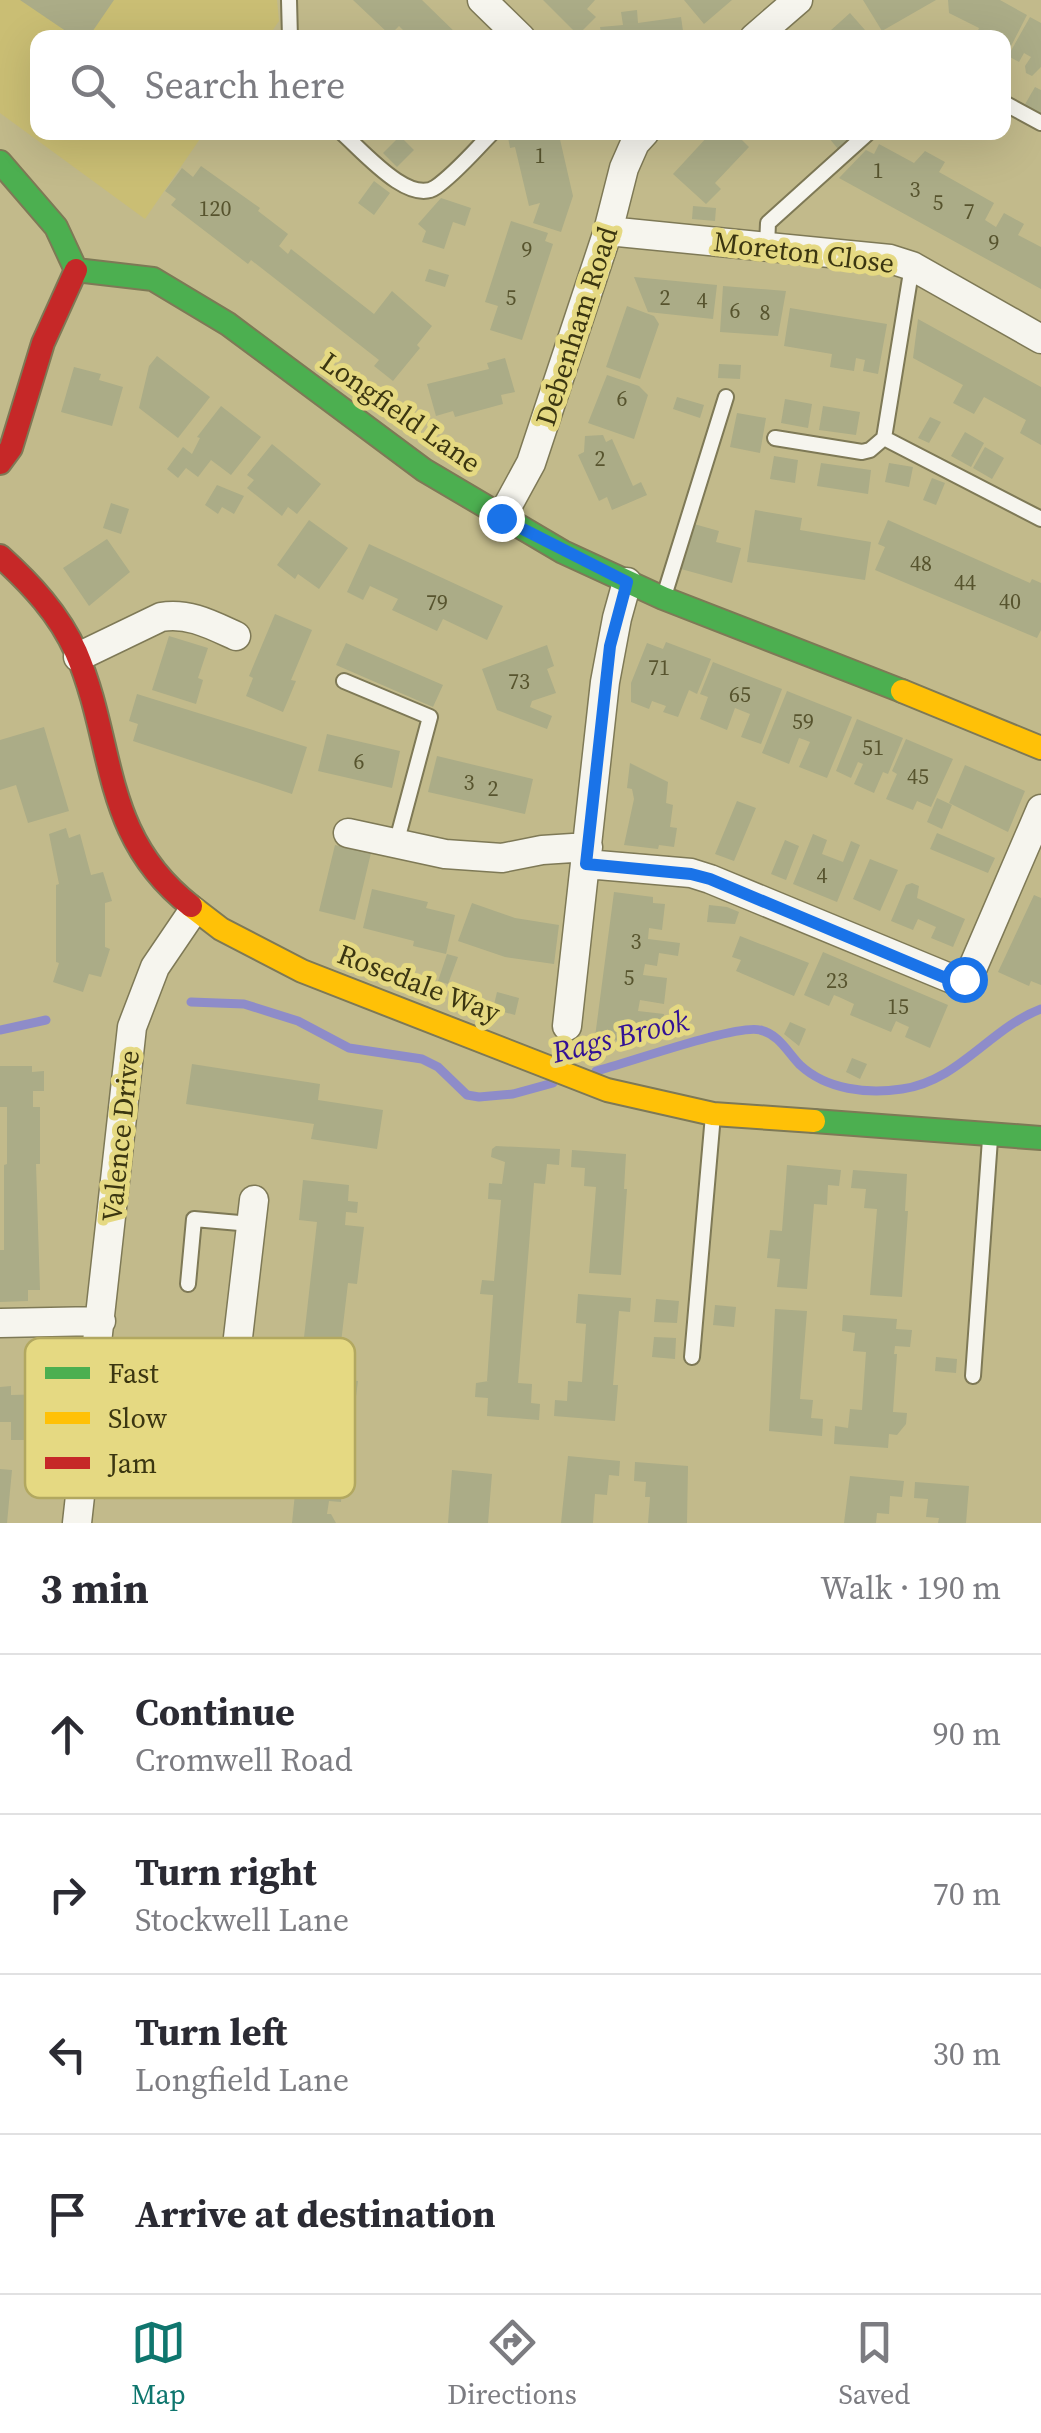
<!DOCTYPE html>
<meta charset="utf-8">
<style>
body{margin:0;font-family:"Source Serif 4",serif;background:#f7f7f7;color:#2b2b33}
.stop{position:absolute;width:30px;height:30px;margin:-22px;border:8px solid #1a73e8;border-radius:50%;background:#fff}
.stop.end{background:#1a73e8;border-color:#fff;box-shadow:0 2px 10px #0008}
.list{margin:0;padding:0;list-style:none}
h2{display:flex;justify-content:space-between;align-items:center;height:130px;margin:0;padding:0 40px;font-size:42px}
h2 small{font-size:32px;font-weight:400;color:#7c7c81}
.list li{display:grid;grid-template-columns:65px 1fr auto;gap:30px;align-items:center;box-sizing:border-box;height:160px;padding:0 40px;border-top:2px solid #e1e1e2}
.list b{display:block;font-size:38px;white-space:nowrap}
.list p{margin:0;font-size:32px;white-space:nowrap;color:#7c7c81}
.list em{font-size:32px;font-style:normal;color:#7c7c81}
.icon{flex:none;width:55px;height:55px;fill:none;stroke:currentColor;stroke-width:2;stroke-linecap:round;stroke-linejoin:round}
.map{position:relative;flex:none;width:1041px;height:1523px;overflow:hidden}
.search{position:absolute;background:#fff;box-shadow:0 10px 40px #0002;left:30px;right:30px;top:30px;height:110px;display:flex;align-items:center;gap:25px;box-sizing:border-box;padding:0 35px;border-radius:20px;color:#7c7c81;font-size:38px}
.sheet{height:770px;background:#fff}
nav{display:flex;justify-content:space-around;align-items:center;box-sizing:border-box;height:140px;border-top:2px solid #e1e1e2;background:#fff;font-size:28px;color:#7c7c81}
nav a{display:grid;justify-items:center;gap:5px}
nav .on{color:#0f766e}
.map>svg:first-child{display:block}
</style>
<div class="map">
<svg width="1041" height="1523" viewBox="0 0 1041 1523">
<rect width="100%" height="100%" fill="#c2ba8b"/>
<path fill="#cabe74" d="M0,0h277l2,21 -11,16 -230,1v94l166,1 -59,86 -145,-106z"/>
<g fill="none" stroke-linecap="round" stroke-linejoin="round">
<path stroke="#8e8cc9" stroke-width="9" d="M191,1002l53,2 54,17 51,27 73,11 16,8 29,28 12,2 34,-3 40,-11
M0,1030l46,-10
M596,1071c32,-8 140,-47 164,-41 19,4 28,23 40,35 27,25 67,29 102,24 57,-8 88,-61 139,-80"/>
</g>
<path fill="#abac87" d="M20,0h94l-26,38h-12z
M353,0h69l39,38h-50l-12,-12 -9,9z
M543,0h52l-8,9 9,8 -18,18z
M684,0h48l-28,24z
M863,0h73l-54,31z
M948,0h52l27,15 -20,39 -3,-2v-14h-29l4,-10 -30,-15z
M637,10l1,13 43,-6 3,21h-82l-2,-11 23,-2 -2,-13z
M850,13l22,25h-50l8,-7z
M1030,17l11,6v44l-9,9 -6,-3 -1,-7 6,-9 -7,-4 -5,9 -11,-6z
M1035,87l6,3v25l-17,-9z
M507,132l52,3 14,61 -12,36 -28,-9 7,-20 -11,3 -14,-59 -5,1z
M717,132h17l15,15 -34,36 6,6 -15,15 -33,-30 35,-38 3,3z
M824,132h29l2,3 -17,14z
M400,136l14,14 -17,17 -14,-14z
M879,144l35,19 11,-12 20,11 -6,10 55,31 -9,17 11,7 8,-14 20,11 -6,11 23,12v42l-202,-111 27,-28 8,4z
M201,166l59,42 -2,3 30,23 -9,12 9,8 3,-5 83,65 18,-23 40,35 -15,19 3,3 -27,33 -19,-15 5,-6 -128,-100 -3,4 -77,-59 5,-6 -11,-8 17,-23 11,9z
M374,181l16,12 -16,22 -16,-12z
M441,198l30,10 -6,18 -12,-4 -9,27 -22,-7 4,-11 -8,-7z
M693,206l23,2 -1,13 -23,-2z
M511,221l37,12 -3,8 8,3 -31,96 -32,-10 8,-24 -13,-4z
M429,269l20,6 -4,12 -20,-6z
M634,277l83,8 -4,34 -65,-7z
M723,286l63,5 -8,45 -58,-4z
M627,306l27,10 5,8 -19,55 -34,-12z
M790,308l97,16 -9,50 -15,-3 2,-11 -9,-2 -2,13 -24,-4 2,-13 -48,-8z
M918,319l123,68v58l-21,-12 6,-13 -42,-23 -10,17 -21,-11 10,-18 -50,-27z
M157,356l53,41 -32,41 -39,-30 10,-42z
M505,358l10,34 -14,3 2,9 -48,13 -2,-6 -17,5 -9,-32 62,-15 -2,-6z
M719,364l22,1 -1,14 -22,-1z
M74,367l27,7 -2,6 24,7 -11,39 -51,-14z
M607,375l32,11 9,9 -14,44 -46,-16z
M677,397l27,8 -4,13 -27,-9z
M785,399l27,5 -4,24 -27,-5z
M221,406l40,31 -30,38 -20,-15 -13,17 -12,-9 -8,10 -11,-9 16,-22 9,7 8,-16 -3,-1z
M823,406l37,6 -4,23 -37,-5z
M737,413l29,5 -6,35 -30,-6z
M930,417l11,5 -12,21 -11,-5z
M965,432l19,11 -13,24 -20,-11z
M603,435l3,7 6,-3 21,47 8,-4 6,13 -35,15 -5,-13 -8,4 -21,-46 6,-3 1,-16z
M272,444l49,40 -24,30 -9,-7 -6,9 -35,-28 7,-8 -7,-5z
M985,447l19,11 -12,21 -19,-11z
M774,456l24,4 -3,23 -25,-4z
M821,463l50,7 -3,24 -51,-8z
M889,463l24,4 -4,20 -24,-5z
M932,478l13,5 -9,22 -13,-5z
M217,485l27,11 -10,18 -12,-7 -4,7 -13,-9z
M111,503l18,6 -8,25 -18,-6z
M755,510l47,8 -2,12 71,12 -6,38 -118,-18z
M309,520l39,28 -29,41 -21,-15 -3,5 -18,-14z
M888,520l142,63 2,-4 9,4v47l-4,8 -162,-68 10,-23 -7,-3z
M694,524l25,7 -3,11 25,6 -9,35 -51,-14z
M107,539l23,33 -41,34 -26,-38z
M369,544l134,62 -16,34 -44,-21 -6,12 -45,-21 6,-11 -28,-13 -7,14 -16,-8z
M275,614l37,16 -21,50 5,1 -13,31 -37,-16 7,-18 -4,-2z
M169,636l39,12 -10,30 5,2 -7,24 -44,-14z
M666,642l45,17 -14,35 -8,-4 -11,27 -15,-5 3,-6 -14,-5 -3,8 -18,-7v-19l16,-40 16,6z
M346,643l97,42 -10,22 -97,-42z
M547,645l7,21 -7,3 9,24 -24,8 -2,6 22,9 -5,13 -50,-19 -15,-41z
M713,662l69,27 -21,55 -20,-7 9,-23 -15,-6 -8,22 -27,-11 8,-22 -8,-3z
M787,691l65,26 -25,61 -28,-11 11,-25 -5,-2 -6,-2 -10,26 -27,-11z
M137,694l170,53 -15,47 -159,-53 5,-17 -9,-3z
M857,719l46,19 -15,36 -5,-2 -9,21 -20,-9 9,-20 -5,-2 -7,16 -15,-7z
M44,727l25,84 -41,12 -12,-38 -16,5v-50z
M327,734l73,17 -8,37 -74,-17z
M906,739l47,20 -22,48 -14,-6 -4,9 -27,-11 11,-25 -5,-3z
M437,756l96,23 -8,35 -97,-22z
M630,763l38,19 -2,21 7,2 -3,22 7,1 -3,19 -15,-2 -1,4 -34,-4 10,-46 -2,-10 -5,-1z
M965,765l60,26 -17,41 -59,-29z
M937,798l15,7 -10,24 -15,-7z
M737,801l19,7 -22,53 -19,-7z
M66,828l3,10 11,-4 11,41 12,-3 9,29 -7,2v44l5,2 -9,28 -12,-3 -6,18 -30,-10 6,-19 -3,-1v-77l3,-1 -10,-50z
M937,833l58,25 -7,15 -58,-24z
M813,834l14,6 -5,14 21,8 8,-21 9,4 -23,57 -44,-18z
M785,840l14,6 -13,34 -15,-6z
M335,845l36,8 -16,67 -36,-9z
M870,859l28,11 -18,41 -27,-12z
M912,883l7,3 -2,12 48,21 -12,28 -22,-9 5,-11 -18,-8 -5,11 -22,-9 15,-36z
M372,889l56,13 -2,6 29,7 -9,39 -33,-8 1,-5 -51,-13z
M614,892l39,5v6l12,1 -3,26 -13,-2 -1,11 32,4 -2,13 -19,-3 -2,13 -12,-2 -2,11 24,3 -3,26 -24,-4 -2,11 26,3 -2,14 -6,-1 -2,12 -19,-3 -1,7 -39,-6z
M1034,895l7,3v87l-10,-4 -2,5 -31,-14z
M472,903l43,15 44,7 -5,39 -49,-7 -47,-16z
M709,905l18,2 12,5 -4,12 -28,-2z
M740,936l69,27 -15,33 -58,-25 5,-11 -9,-3z
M823,952l125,53 -18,43 -25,-11 4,-10 -9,-4 -4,-2 -5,11 -41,-17 4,-11 -15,-7 -5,-2 -5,11 -25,-11z
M447,954l11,3 -10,27 -10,-3z
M497,992l22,6 -4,17 -22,-6z
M790,1022l16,7 -7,17 -15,-12z
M852,1058l15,6 -7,15 -14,-7z
M192,1064l128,20 -2,16 65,10 -6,39 -66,-10 3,-15 -128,-20z
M0,1066h32v6l12,-1v20h-11v16h7v57h-4l4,126h-12v11l-28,1v-52h4v-85l3,-1v-57h-7z
M496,1146l64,3 -1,16 -12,-1 -2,20 -11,-1 -16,200 14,1 -1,19 9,1 -1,16 -52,-4 1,-18 -13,-1 1,-14 13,-2h-2l6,-86 -13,-1 2,-14 12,1 7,-81 -13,-1 1,-16 13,1 3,-22 -14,-5 1,-8z
M572,1150l54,4 -2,35h3l-6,86 -32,-2 7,-86 -12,-1 1,-18 -14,-1z
M787,1165l54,5 -2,16 -11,-1 -1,20 -13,-1 -7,85 -30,-2 3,-28 -13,-1 3,-28 12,1z
M853,1170l54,4 -2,37h3l-6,86 -32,-2 7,-86 -13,-1 2,-19 -15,-1z
M303,1180l46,5 -1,16 10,1 -1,11 -11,-1 -1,13 19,2 -7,57 -9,-1 -10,85 10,1 -2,11 12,1 -6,46 -44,-4 7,-58 -14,-1 16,-142 -18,-2z
M578,1294l53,4 -1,14 -11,-1 -6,74h5l-3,36 -61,-5 1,-16 12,1 1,-20 14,1 4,-58 -10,-1z
M656,1299l23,2 -2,22 -23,-1z
M715,1305l21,2 -2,20 -21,-2z
M775,1309l32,2 -7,88 13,1 -2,18 12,1 -1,17 -53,-5z
M843,1315l54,4 -1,10 16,1 -2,17 -15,-1 -1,8h3l-4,58 14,1 -1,11 -9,11 -8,-1 -1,14 -54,-4 1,-18 13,2 2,-19 12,1 4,-58 -13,-1 2,-18 -13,-2z
M654,1337l22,1 -1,21 -23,-2z
M936,1357l21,2 -1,14 -21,-2z
M11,1386v9l40,-1v46h-40v-18h-11v-35z
M280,1440l46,5v4l9,1 -3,36 10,1 -1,15 -12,-1 -2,13h4l5,9h-44l4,-40 -20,-2z
M568,1456l52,5 -1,15 -10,-1 -2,20 -12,-1 -2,29h-32z
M635,1462l53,4 -1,57h-39l2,-26h-5l1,-15 -12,-1z
M0,1469l12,1 -5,53h-7z
M452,1470l40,4 -4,49h-40z
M850,1476l54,5 -2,16 -12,-1 -1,18 -12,-1 -1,10h-32z
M915,1482l54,4 -3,37h-28l1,-5 -13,-1 2,-18 -14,-1z"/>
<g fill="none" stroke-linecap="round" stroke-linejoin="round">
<defs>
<path id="lane" d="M289,0l1,38
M1004,103l37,20
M341,132c21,18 68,74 95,55 21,-15 39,-37 57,-55
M767,246l1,-23 101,-91
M775,438l87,14 8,-2 14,-12 157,81
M884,438l28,-172
M665,593l61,-196
M344,681l86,36 -34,127
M188,1284l6,-65 57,5
M692,1357l21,-242
M973,1376l17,-237"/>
<path id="street" d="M482,0l39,38
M754,38l44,-38
M608,231l282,28 22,7 129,73
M501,518l30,-55 77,-232 16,-63 11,-25 10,-11
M78,657l83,-40c27,-5 51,8 75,19
M348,833l97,21 57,4 40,-8 46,-3
M586,864l105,9 19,6 247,102 7,-2 9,-12 68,-158
M567,1026l38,-344 12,-64 10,-36
M0,1323l101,-2
M93,1376l139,13 22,-189
M232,1389l32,4
M77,1523l55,-496 23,-60 38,-56"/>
<path id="fast" d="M0,162l56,65 20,43
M76,270l77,9 75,45 196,146 139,82 100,46 239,93
M814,1121l227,17"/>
<path id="slow" d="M902,691l139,57
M191,906l30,23 81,42 305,119 106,24 101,7"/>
<path id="jam" d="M0,463l11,-15 32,-105 33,-73
M0,556c31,28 59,58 76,96 40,93 24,183 115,254"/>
</defs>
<use href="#lane" stroke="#7e7956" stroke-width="18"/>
<use href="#street" stroke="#7e7956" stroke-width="31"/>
<use href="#fast" stroke="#7e7956" stroke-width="26"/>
<use href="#slow" stroke="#7e7956" stroke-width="26"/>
<use href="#jam" stroke="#7e7956" stroke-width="26"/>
<use href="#lane" stroke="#f6f5ee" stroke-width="14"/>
<use href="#street" stroke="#f6f5ee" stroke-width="28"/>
<use href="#fast" stroke="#4caf50" stroke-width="22"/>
<use href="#slow" stroke="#ffc107" stroke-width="22"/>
<use href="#jam" stroke="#c62828" stroke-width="22"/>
</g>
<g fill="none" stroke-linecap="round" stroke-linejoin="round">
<path stroke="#1a73e8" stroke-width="12" d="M501,518l126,64 -17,64 -24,218 105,10 19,5 238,100h16"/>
</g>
<g text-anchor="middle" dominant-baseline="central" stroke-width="10" stroke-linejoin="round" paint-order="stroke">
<g font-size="22" fill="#57542e">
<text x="540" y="155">1</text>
<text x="878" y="170">1</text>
<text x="915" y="189">3</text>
<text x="938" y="202">5</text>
<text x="215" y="208">120</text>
<text x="969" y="211">7</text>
<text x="994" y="242">9</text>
<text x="527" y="249">9</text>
<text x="511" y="297">5</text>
<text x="665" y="297">2</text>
<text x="702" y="300">4</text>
<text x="735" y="310">6</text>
<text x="765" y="312">8</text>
<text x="622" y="398">6</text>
<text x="600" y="458">2</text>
<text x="921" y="563">48</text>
<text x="965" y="582">44</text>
<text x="1010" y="601">40</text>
<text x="437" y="602">79</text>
<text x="659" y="667">71</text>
<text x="519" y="681">73</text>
<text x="740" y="694">65</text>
<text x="803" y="721">59</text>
<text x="873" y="747">51</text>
<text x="359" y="761">6</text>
<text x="918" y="776">45</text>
<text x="469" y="782">3</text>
<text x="493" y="788">2</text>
<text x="822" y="875">4</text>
<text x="636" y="941">3</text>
<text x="629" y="977">5</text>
<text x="837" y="980">23</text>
<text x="898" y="1006">15</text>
</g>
<g font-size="28" fill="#3b3611" stroke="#e5d982">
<text transform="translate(804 252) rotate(7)">Moreton Close</text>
<text transform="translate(576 326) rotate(-72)">Debenham Road</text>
<text transform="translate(401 412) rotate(35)">Longfield Lane</text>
<text transform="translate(419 983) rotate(21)">Rosedale Way</text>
<text transform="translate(120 1136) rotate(-84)">Valence Drive</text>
</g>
<g font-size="30" font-style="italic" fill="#321195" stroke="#e5d982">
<text transform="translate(620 1036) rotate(-14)">Rags Brook</text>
</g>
</g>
<rect x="25" y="1338" width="330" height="160" rx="15" fill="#e5d982" stroke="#b2a860" stroke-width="2.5"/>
<rect x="45" y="1367" width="45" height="12" fill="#4caf50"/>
<rect x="45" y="1412" width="45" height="12" fill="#ffc107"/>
<rect x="45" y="1457" width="45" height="12" fill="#c62828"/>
<g font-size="28" fill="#3b3611">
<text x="108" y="1383">Fast</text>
<text x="108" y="1428">Slow</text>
<text x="108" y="1473">Jam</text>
</g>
</svg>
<div class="stop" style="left:964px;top:979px"></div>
<div class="stop end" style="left:501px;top:518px"></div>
<div class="search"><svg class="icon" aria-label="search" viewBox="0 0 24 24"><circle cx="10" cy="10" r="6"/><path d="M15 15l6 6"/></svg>Search here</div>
</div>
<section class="sheet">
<h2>3 min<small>Walk · 190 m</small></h2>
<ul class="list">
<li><svg class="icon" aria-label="ahead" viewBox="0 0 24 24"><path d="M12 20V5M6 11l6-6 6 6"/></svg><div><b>Continue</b><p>Cromwell Road</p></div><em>90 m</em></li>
<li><svg class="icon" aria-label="right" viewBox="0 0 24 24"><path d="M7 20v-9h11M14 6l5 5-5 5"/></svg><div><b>Turn right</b><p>Stockwell Lane</p></div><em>70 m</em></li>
<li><svg class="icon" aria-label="left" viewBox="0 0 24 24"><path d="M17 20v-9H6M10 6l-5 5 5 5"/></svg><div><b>Turn left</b><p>Longfield Lane</p></div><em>30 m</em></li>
<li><svg class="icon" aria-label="arrive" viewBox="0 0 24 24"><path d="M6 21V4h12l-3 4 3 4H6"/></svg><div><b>Arrive at destination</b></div></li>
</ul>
</section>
<nav>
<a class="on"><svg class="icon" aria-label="map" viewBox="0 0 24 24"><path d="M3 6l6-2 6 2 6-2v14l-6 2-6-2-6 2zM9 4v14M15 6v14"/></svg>Map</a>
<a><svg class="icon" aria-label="directions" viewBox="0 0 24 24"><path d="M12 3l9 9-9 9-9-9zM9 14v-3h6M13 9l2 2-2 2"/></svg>Directions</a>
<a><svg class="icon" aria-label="saved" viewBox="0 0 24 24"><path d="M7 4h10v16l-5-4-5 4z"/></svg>Saved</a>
</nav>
